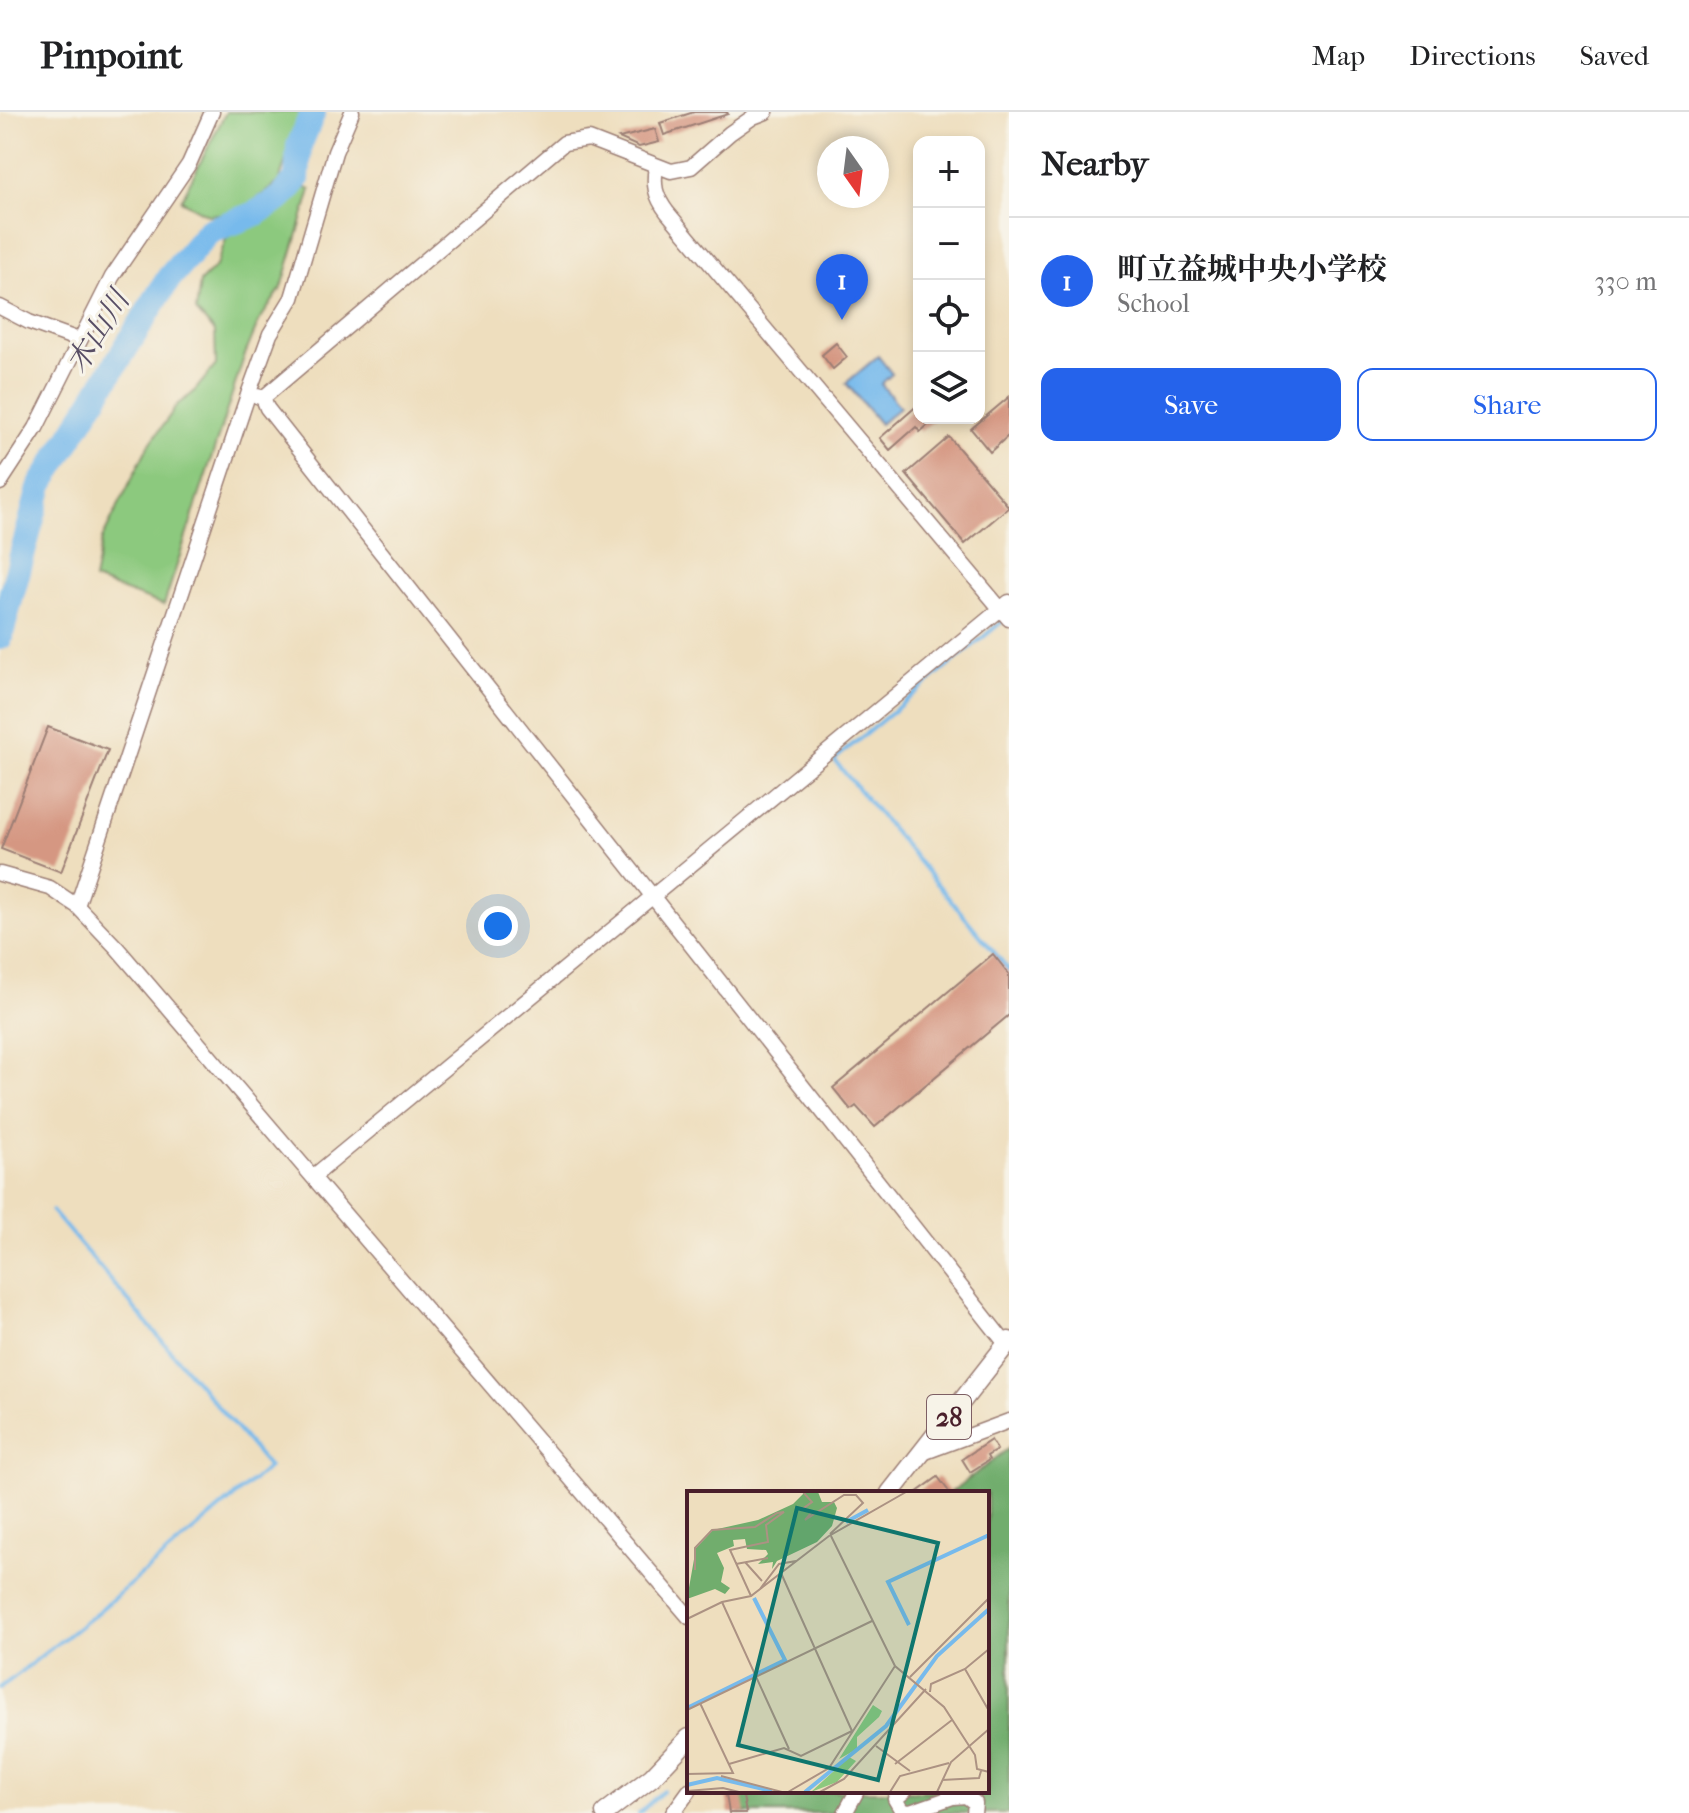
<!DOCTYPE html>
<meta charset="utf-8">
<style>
body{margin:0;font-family:"IM FELL French Canon","Noto Serif JP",serif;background:#f2f2f2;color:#202124}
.controls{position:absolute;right:24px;top:24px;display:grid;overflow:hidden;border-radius:16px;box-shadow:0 4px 12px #0003}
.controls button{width:72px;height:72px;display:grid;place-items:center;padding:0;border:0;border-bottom:2px solid #e0e0e0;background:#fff;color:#202124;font:40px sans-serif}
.compass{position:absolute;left:817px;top:24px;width:72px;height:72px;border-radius:50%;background:#fff;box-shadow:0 4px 12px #0003;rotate:166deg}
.you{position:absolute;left:498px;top:814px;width:28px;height:28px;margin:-20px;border:6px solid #fff;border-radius:50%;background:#1a73e8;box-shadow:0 0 0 12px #1a73e833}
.badge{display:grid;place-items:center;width:52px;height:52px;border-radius:50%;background:#2563eb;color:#fff;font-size:26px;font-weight:700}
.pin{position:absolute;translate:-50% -66px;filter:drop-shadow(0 2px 4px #0008)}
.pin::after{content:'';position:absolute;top:42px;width:28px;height:24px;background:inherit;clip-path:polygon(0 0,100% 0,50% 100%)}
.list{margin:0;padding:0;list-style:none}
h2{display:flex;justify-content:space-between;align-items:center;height:104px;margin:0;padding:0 32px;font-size:34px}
h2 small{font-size:26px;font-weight:400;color:#757577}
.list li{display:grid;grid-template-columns:52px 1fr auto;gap:24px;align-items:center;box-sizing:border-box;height:128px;padding:0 32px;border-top:2px solid #e0e0e0}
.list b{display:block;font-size:30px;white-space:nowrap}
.list p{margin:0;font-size:26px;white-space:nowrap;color:#757577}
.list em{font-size:26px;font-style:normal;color:#757577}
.actions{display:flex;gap:16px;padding:24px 32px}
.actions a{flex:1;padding:18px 0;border:2px solid #2563eb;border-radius:16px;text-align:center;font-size:28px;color:#2563eb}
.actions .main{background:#2563eb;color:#fff}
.icon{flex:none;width:44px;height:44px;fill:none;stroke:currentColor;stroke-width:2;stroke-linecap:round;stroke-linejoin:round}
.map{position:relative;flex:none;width:1009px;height:1701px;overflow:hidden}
header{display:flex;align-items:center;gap:48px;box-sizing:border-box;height:112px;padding:0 40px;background:#fff;border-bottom:2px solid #e0e0e0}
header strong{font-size:38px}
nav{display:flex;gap:44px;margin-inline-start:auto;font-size:28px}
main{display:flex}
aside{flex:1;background:#fff}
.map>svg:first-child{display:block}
</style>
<header>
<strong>Pinpoint</strong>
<nav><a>Map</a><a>Directions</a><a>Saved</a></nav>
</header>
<main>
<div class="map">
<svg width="1009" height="1701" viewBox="0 0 1009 1701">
<rect width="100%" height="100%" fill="#f7f3e8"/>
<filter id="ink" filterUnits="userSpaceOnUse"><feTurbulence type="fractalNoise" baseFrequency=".0125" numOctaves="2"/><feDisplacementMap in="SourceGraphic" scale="16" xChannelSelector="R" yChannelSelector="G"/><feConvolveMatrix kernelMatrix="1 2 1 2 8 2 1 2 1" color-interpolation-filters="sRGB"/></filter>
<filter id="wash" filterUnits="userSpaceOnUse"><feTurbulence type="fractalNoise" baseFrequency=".006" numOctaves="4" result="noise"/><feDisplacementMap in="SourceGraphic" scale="32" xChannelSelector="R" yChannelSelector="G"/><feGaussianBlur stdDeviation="1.8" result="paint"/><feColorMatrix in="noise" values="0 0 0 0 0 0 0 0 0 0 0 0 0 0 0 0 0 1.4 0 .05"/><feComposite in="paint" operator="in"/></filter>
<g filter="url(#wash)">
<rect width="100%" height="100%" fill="#eedebe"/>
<path fill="#8cc97e" stroke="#6b7454" stroke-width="2" d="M226,0h75l-22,70 -40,30 -31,3 -27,-15z
M304,75l7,3 -29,97 -23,34 -15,36 -80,248 -70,-25 8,-41 45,-91 31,-44 14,-10 24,-29 -1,-33 -19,-21 4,-29 16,-16 10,-27 18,-14 28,-10z"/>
<path fill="#71ad6d" stroke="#5e664c" stroke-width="2" d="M1009,1336v365h-268l1,-22h245v-298h-37z"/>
<path fill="#77baec" stroke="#606c8c" stroke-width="2" d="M878,244l14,18 -11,10 19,23 -20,17 -34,-41z"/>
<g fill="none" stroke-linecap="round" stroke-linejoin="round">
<path stroke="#77baec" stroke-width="4" d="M1004,508l-170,140 175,210
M0,1576l94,-73 175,-148 -217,-256
M639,1701l24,-22"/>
<path stroke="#77baec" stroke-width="26" d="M0,525l41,-152 128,-207 40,-47 46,-17 27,-17 15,-18 2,-33 14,-34"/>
</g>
<g id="blocks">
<path fill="#d59782" d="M694,0h33l1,2 -64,21 -4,-12z
M655,17l4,13 -20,5 -20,-9z
M836,231l11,14 -14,12 -11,-14z
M1009,285v38l-19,17 -19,-23z
M919,292v14h17l-16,14 -4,-5 -26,23 -10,-12z
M949,325l60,70 -44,37 -59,-70z
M48,615l60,23 -47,122 -60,-23z
M993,842l16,20v41l-134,112 -19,-21 -5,4 -18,-22z
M991,1328l6,10 -10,6 2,4 -19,12 -8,-13z
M938,1365l12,16h-34z
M729,1679h13l4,22h-17l-3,-19z"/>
</g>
</g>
<g filter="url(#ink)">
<use href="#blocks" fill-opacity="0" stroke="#9c7e74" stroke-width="2"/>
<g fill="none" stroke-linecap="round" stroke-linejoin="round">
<defs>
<path id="minor" d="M656,54c-3,19 -1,30 11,46l342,407
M0,195l29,15 50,18
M257,284l6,2 301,-255 25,-4 82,32 20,-4 39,-34 23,-16 13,-5
M263,286l4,10 739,936
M0,371l36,-55 76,-151 77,-113 23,-52
M0,762l50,14 27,18 40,42 572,669
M77,794l172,-514 21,-58 22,-36 43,-146 17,-40
M314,1064l695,-574
M920,1342l89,-33
M905,1679l-10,8 7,12 8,1 43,-15 13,-1 9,7 -1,10
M673,1701l16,-22
M845,1701l12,-22"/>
<path id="major" d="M890,1381l119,-152
M605,1701l47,-36 37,-39"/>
</defs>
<use href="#minor" stroke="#9c7e74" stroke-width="17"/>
<use href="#major" stroke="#9c7e74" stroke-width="21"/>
<use href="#minor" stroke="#fff" stroke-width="14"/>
<use href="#major" stroke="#fff" stroke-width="18"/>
</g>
</g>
<g text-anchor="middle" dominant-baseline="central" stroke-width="6" stroke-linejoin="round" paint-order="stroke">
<rect fill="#f7f3e8" stroke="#7e5f64" stroke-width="2" x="927" y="1283" width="44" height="44" rx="6"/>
<g font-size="26" font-weight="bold" fill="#4a1f2b">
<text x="949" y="1305">28</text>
</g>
<g font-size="30" font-style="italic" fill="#584e65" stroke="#f7f3e8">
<text transform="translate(98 220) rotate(-58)">木山川</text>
</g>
</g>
<g transform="translate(687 1379)">
<rect width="302" height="302" fill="#eedebe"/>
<path d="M186,214l9,6 -3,6 -22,20v12l-18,10zM162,266l7,4 -19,21 -26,10z" fill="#8cc97e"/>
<path d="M118,1h13l4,10h12l3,6 -5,18 -15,16 -40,19 -5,8 1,-7 -15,2 10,-10 -2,-4 -19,-1 -2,-10 -12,1 1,6 -17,7 7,15 -3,14 9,6 -5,6 -10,-5 -28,10 9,-51 17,-18 45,-10 35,-16z" fill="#71ad6d"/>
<path fill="none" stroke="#77baec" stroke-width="4" d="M159,31l22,-12M222,134l-21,-43 101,-47M0,217l98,-48 -31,-62M0,294l30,-7 55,13M118,301l81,-66 51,-70 52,-47"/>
<path fill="none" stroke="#ac9283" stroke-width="2" d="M116,1l9,10 -11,8 11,2 -7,8 39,-25h12l7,8 -33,31M144,45l64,130 49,41 31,48 2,14 12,3M58,71l17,19M49,73l32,-6M8,79v-22l17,-18 43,-3 22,-14 7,-1 -18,13 2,17 -38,8 21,46M94,82l71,158M73,98l19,-25 17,-3M35,111l67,147M0,128l35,-17 29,-6 78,-60 77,-44M278,178l24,42M223,186l79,-79M243,201l1,-8 34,-15 24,-20M0,219l185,-89M189,255l34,25M42,273l55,-16 17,8 51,-25M208,273l57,-44M0,283l46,-1 -33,-70M34,285l61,16M255,289l37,-2 2,-7M0,300l36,-3 16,4M101,301l41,-24 66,-102M133,301l24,-13 82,-90M203,301l10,-16 49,-13M250,301l14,-30 38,-33"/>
<path fill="#0f766e" fill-opacity="0.15" stroke="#0f766e" stroke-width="4" d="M110,17l141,35 -60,237 -140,-35z"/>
<rect width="302" height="302" fill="none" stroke="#4a1f2b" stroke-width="4"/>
</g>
</svg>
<div class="controls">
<button>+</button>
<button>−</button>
<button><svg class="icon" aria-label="locate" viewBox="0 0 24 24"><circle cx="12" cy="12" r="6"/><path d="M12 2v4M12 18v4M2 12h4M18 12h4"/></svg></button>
<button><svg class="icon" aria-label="layers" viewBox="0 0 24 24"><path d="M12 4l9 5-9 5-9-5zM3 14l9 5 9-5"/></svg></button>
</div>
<svg class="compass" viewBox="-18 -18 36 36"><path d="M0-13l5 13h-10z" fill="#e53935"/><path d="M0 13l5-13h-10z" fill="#757577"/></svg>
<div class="you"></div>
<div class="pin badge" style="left:842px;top:208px">1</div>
</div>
<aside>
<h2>Nearby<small></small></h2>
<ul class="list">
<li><span class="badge">1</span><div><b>町立益城中央小学校</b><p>School</p></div><em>330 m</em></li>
</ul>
<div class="actions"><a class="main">Save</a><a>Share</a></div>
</aside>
</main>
